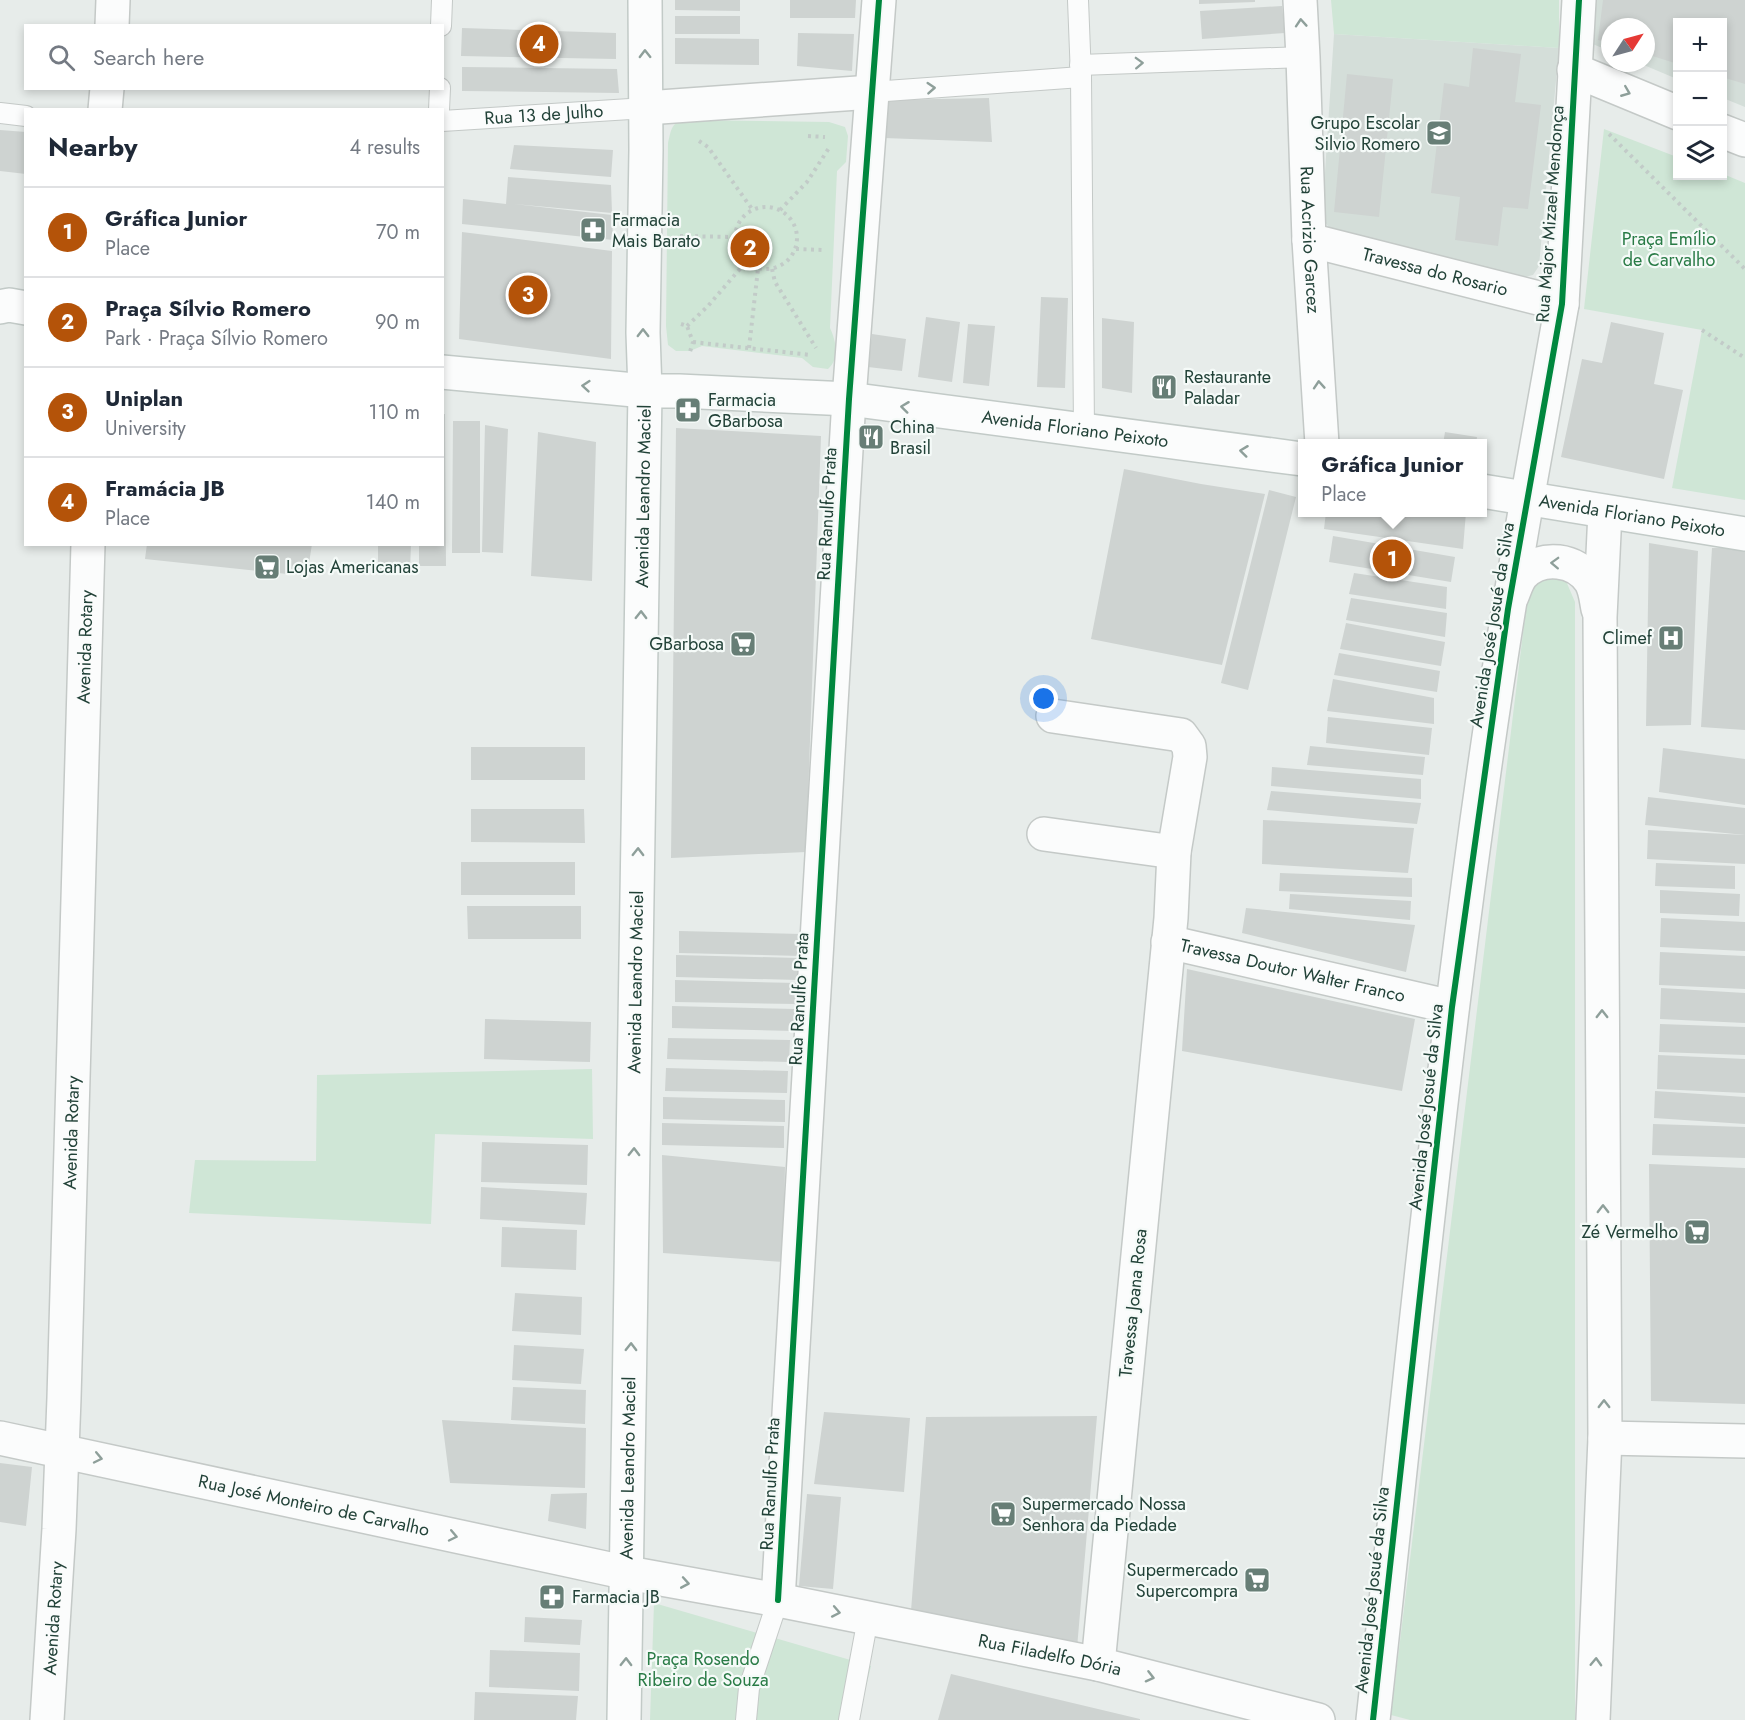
<!DOCTYPE html>
<meta charset="utf-8">
<style>
body{margin:0;font-family:Jost,sans-serif;background:#f2f2f3;color:#1f2937}
.controls{position:absolute;right:18px;top:18px;display:grid;overflow:hidden;border-radius:0px;box-shadow:0 3px 9px #0003}
.controls button{width:54px;height:54px;display:grid;place-items:center;padding:0;border:0;border-bottom:2px solid #e0e1e3;background:#fff;color:#1f2937;font:30px sans-serif}
.compass{position:absolute;left:1601px;top:18px;width:54px;height:54px;border-radius:50%;background:#fff;box-shadow:0 3px 9px #0003;rotate:54deg}
.you{position:absolute;left:1044px;top:699px;width:21px;height:21px;margin:-15px;border:4px solid #fff;border-radius:50%;background:#1a73e8;box-shadow:0 0 0 9px #1a73e833}
.badge{display:grid;place-items:center;width:39px;height:39px;border-radius:50%;background:#b45309;color:#fff;font-size:20px;font-weight:700}
.pin{position:absolute;translate:-50% -50%;border:3px solid #fff;box-shadow:0 2px 6px #0006}
.popup{position:absolute;left:1298px;top:439px;width:189px;height:78px;box-sizing:border-box;display:grid;place-content:center;border-radius:0px;background:#fff;filter:drop-shadow(0 2px 4px #0005);font-size:20px;white-space:nowrap;color:#747a83}
.popup b{font-size:22px;color:#1f2937}
.popup::after{content:'';position:absolute;left:50%;top:100%;margin-left:-12px;border:12px solid transparent;border-top-color:#fff}
.list{margin:0;padding:0;list-style:none}
h2{display:flex;justify-content:space-between;align-items:center;height:78px;margin:0;padding:0 24px;font-size:26px}
h2 small{font-size:20px;font-weight:400;color:#747a83}
.list li{display:grid;grid-template-columns:39px 1fr auto;gap:18px;align-items:center;box-sizing:border-box;height:90px;padding:0 24px;border-top:2px solid #e0e1e3}
.list b{display:block;font-size:22px;white-space:nowrap}
.list p{margin:0;font-size:20px;white-space:nowrap;color:#747a83}
.list em{font-size:20px;font-style:normal;color:#747a83}
.icon{flex:none;width:33px;height:33px;fill:none;stroke:currentColor;stroke-width:2;stroke-linecap:round;stroke-linejoin:round}
.map{position:relative;flex:none;width:1745px;height:1720px;overflow:hidden}
.search{position:absolute;background:#fff;box-shadow:0 3px 9px #0003;left:24px;top:24px;width:420px;height:66px;display:flex;align-items:center;gap:15px;box-sizing:border-box;padding:0 21px;border-radius:0px;color:#747a83;font-size:22px}
.panel{position:absolute;background:#fff;box-shadow:0 3px 9px #0003;left:24px;top:108px;width:420px;height:438px;border-radius:0px}
.map>svg:first-child{display:block}
</style>
<div class="map">
<svg width="1745" height="1720" viewBox="0 0 1745 1720">
<rect width="100%" height="100%" fill="#e7ecea"/>
<path fill="#d4ded9" d="M1594,0h151v107l-22,-9 -1,-76h-44l-1,57 -38,-16h7v-36h-36v24l-20,-8z
M1334,34l225,14 -20,218 -6,9 -21,5 -172,-37 -18,-25z"/>
<path fill="#cfe6d6" d="M1331,0h228v48l-225,-14z
M683,120l146,2 16,5 3,9 -2,26 -9,9 -7,157c6,13 10,30 -2,41l-15,-2 -11,-9 -100,-12 -12,5h-14l-8,-6 -2,-19 2,-183c3,-12 3,-20 15,-23z
M1604,129l73,28 1,19 45,-2 22,9v317l-73,-12 30,-158 -118,-21z
M1554,572l12,9 9,21v1118h-165l-19,-5 137,-1123 8,-13z
M592,1069l1,70 -158,-5 -4,90 -242,-11 6,-53 121,1 1,-86z
M654,1603l217,63 -13,54h-208z"/>
<path fill="#ced3d1" d="M675,0h65v11l-65,-1z
M790,0h66l-1,18h-65z
M1199,0h56v2l-56,2z
M1603,0h142v84l-23,-7v-55h-44v42l-32,-10v-27h-36v16l-12,-3z
M1282,6l3,27 -83,6 -2,-28z
M675,16h65v18h-65z
M462,28l154,5v26l-155,-3z
M798,33l56,1 -2,37 -55,-5z
M675,38l84,1v26l-84,-1z
M1473,48l48,6 -6,48 26,3 -13,104 -25,-2 -5,39 -43,-6 5,-43 -29,-4 13,-110 25,4z
M462,67l155,2 2,24 -157,-2z
M1347,74l46,5 -14,138 -45,-5z
M989,98l3,44 -108,-4 4,-38z
M0,130l26,2v42l-26,-3z
M514,145l99,5 -2,27 -101,-8z
M508,177l103,8 1,28 -98,-9 98,11 1,25 -151,-16 1,-25 43,5z
M462,232l150,19 -1,108 -152,-20z
M1041,297l27,1 -3,90 -28,-1z
M926,317l34,5 -8,60 -34,-5z
M1102,318l32,4 -2,71 -30,-5z
M1611,322l53,11 -10,51 29,6 -19,89 -103,-22 21,-98 20,4z
M968,324l27,2 -6,60 -26,-3z
M872,334l34,5 -4,32 -34,-4z
M442,414h3l1,152h-27v-22h23z
M453,421h27v132h-28z
M485,425l23,4 -5,124 -21,-1z
M676,428l145,8 -15,416 -135,6z
M538,432l58,10 -4,139 -61,-5z
M1445,432l32,5 -1,7h-33z
M1124,469l77,15 64,10 -43,171 -131,-26z
M1269,490l27,7 -48,193 -27,-7z
M1326,512h140l-3,37 -139,-20z
M1333,536l122,21 -4,25 -122,-20z
M1649,543l49,8 -7,174 -45,1z
M147,544h165l-5,32 -162,-17z
M378,544h33l-1,27h-32z
M1712,548h33v182l-44,-3z
M1354,573l93,14 -1,22 -97,-15z
M1351,598l96,15 -2,24 -99,-17z
M1346,623l99,19 -4,24 -101,-17z
M1339,653l101,18 -3,21 -103,-17z
M1333,679l101,19v26l-107,-13z
M1328,717l104,11 -3,27 -103,-12z
M1310,746l115,11 -2,18 -116,-10z
M471,747h114v33h-114z
M1663,748l82,11v46l-86,-13z
M1272,767l149,12v20l-150,-13z
M1271,791l150,12 -4,21 -150,-14z
M1648,797l97,11v27l-100,-10z
M471,809h113l1,34 -114,-1z
M1263,820l151,8 -6,45 -146,-9z
M1648,830l97,5v29l-98,-5z
M461,862h114v33h-114z
M1656,863l79,3v23l-80,-3z
M1280,873l132,5v19l-133,-6z
M1660,890l80,4 -1,22 -79,-3z
M1290,894l121,7 -1,19 -121,-11z
M467,906h114v33h-113z
M1246,908l169,17 -9,47 -164,-39z
M1661,918l84,4v29l-85,-4z
M679,931l122,3v22l-122,-3z
M1660,952l85,4v33l-86,-4z
M676,955l122,3v22l-122,-3z
M1187,969l228,50 -13,72 -220,-40z
M675,980l122,3v21l-122,-2z
M1661,988l84,5v30l-85,-4z
M672,1006l123,3 -1,22 -122,-3z
M485,1019l106,3 -1,40 -106,-3z
M1660,1024l85,3v28l-86,-3z
M668,1038l122,2 -1,22 -122,-3z
M1658,1055l87,4v34l-88,-4z
M666,1068l122,3 -1,22 -122,-2z
M1655,1091l90,6v27l-91,-6z
M663,1097l122,3v22l-122,-3z
M662,1123l122,3v22l-122,-3z
M1653,1124l92,3v31l-93,-3z
M482,1142l106,3 -1,40 -106,-3z
M662,1155l123,12 -2,95 -120,-9z
M1649,1164l96,4v236l-94,-3z
M481,1187l106,6 -2,32 -105,-6z
M502,1227l75,3 -1,40 -75,-3z
M515,1293l67,4 -1,38 -69,-4z
M514,1345l70,4 -3,35 -69,-4z
M513,1387l73,3 -1,34 -74,-4z
M824,1412l86,6 -6,74 -90,-8z
M1097,1416l-20,232 -166,-37 15,-194z
M442,1420l144,8 -1,60 -135,-5z
M0,1463l32,4 -6,59 -26,-4z
M587,1493l-1,36 -38,-8 3,-27z
M807,1494l34,3 -8,92 -34,-3z
M525,1617l57,3 -2,25 -56,-3z
M490,1650l90,3 -1,38 -90,-4z
M951,1674l189,45v1h-202z
M475,1692l103,4 -2,24h-102z"/>
<g fill="none" stroke-linecap="round" stroke-linejoin="round">
<defs>
<g id="service">
<path d="M1078,0l3,77 3,353"/>
<path d="M441,26l1,-26"/>
<path d="M1080,65l223,-8"/>
<path d="M872,92l209,-15"/>
<path d="M439,110l1,-22"/>
<path d="M0,113l26,3"/>
<path id="s1" d="M442,121l204,-13"/>
<path d="M746,1720l3,-32 29,-88"/>
<path d="M849,1720l19,-102"/>
</g>
<g id="minor">
<path id="s2" d="M1300,0l3,57 6,183 13,204"/>
<path d="M112,26l1,-26"/>
<path d="M1574,70l104,43"/>
<path d="M646,108l226,-16"/>
<path d="M105,110l2,-22"/>
<path d="M1722,131l23,9"/>
<path id="s3" d="M1309,240l253,64"/>
<path d="M1512,596c3,-7 5,-15 10,-21 19,-21 55,-16 69,7 5,9 5,18 7,27"/>
<path d="M1053,716l128,19 8,11 1,11 -16,95 -3,66 -73,746"/>
<path d="M1044,834l130,18"/>
<path id="s4" d="M1168,942l284,65"/>
<path d="M1605,1438l140,3"/>
<path d="M778,1600l71,-1201 30,-399"/>
<path id="s5" d="M47,1720l12,-191 5,-131 24,-854"/>
<path d="M1373,1720c45,-407 83,-816 154,-1220"/>
<path d="M1593,1720l12,-282 -5,-821 5,-105"/>
</g>
<g id="tertiary">
<path d="M1527,500l35,-196 17,-304"/>
<path id="s6" d="M0,1438l628,135 150,27 320,64 220,56"/>
</g>
<g id="secondary">
<path d="M0,307l9,-2 17,3"/>
<path id="s7" d="M442,372l203,19h34l170,8 453,60"/>
<path id="s8" d="M1482,491l263,43"/>
<path id="s9" d="M624,1720l21,-1329 -2,-58 3,-183 -1,-150"/>
</g>
</defs>
<use href="#service" stroke="#c4c9c7" stroke-width="22"/>
<use href="#minor" stroke="#c4c9c7" stroke-width="36"/>
<use href="#tertiary" stroke="#c4c9c7" stroke-width="36"/>
<use href="#secondary" stroke="#c2cac7" stroke-width="36"/>
<path stroke="#c2cbc8" stroke-width="4" stroke-dasharray="3 4.5" stroke-linecap="butt" d="M1609,134l136,135
M808,136l17,1
M699,141l9,6 44,62
M735 238a31 31 0 1 1 62 0a31 31 0 1 1-62 0Z
M780,210l27,-28 22,-34
M680,236l53,1
M796,249l28,1
M772,269l3,13 41,66
M681,324l6,2 6,16 -4,13
M687,326l21,-20 37,-43
M1702,330l43,28
M693,342l118,13
M749,348l9,-79"/>
<use href="#service" stroke="#fbfcfc" stroke-width="20"/>
<use href="#minor" stroke="#fbfcfc" stroke-width="33"/>
<use href="#tertiary" stroke="#fbfcfc" stroke-width="33"/>
<use href="#secondary" stroke="#fbfcfc" stroke-width="33"/>
<defs>
<path id="cycleway" d="M778,1600l71,-1201 30,-399
M1373,1720l79,-713 56,-398 54,-305 17,-304"/>
</defs>
<use href="#cycleway" stroke="#f5faf8" stroke-width="10"/>
<use href="#cycleway" stroke="#00873e" stroke-width="6"/>
</g>
<defs><path id="oneway-chevron" d="M-2-3.5L2.5 0L-2 3.5" fill="none" stroke-width="1.6" stroke-linecap="round" stroke-linejoin="round" transform="scale(1.5)"/></defs>
<g stroke="#8e9f9a">
<use href="#oneway-chevron" transform="translate(1301 23) rotate(-94)"/>
<use href="#oneway-chevron" transform="translate(645 54) rotate(-91)"/>
<use href="#oneway-chevron" transform="translate(1139 63) rotate(-2)"/>
<use href="#oneway-chevron" transform="translate(931 88) rotate(-4)"/>
<use href="#oneway-chevron" transform="translate(1626 92) rotate(22)"/>
<use href="#oneway-chevron" transform="translate(643 333) rotate(-90)"/>
<use href="#oneway-chevron" transform="translate(1319 385) rotate(-94)"/>
<use href="#oneway-chevron" transform="translate(586 386) rotate(-175)"/>
<use href="#oneway-chevron" transform="translate(905 407) rotate(-173)"/>
<use href="#oneway-chevron" transform="translate(1244 451) rotate(-173)"/>
<use href="#oneway-chevron" transform="translate(1555 563) rotate(-178)"/>
<use href="#oneway-chevron" transform="translate(641 615) rotate(-89)"/>
<use href="#oneway-chevron" transform="translate(638 852) rotate(-89)"/>
<use href="#oneway-chevron" transform="translate(1602 1014) rotate(-90)"/>
<use href="#oneway-chevron" transform="translate(634 1152) rotate(-89)"/>
<use href="#oneway-chevron" transform="translate(1603 1209) rotate(-90)"/>
<use href="#oneway-chevron" transform="translate(631 1347) rotate(-89)"/>
<use href="#oneway-chevron" transform="translate(1604 1404) rotate(-90)"/>
<use href="#oneway-chevron" transform="translate(98 1458) rotate(12)"/>
<use href="#oneway-chevron" transform="translate(453 1536) rotate(12)"/>
<use href="#oneway-chevron" transform="translate(685 1583) rotate(10)"/>
<use href="#oneway-chevron" transform="translate(836 1612) rotate(11)"/>
<use href="#oneway-chevron" transform="translate(626 1662) rotate(-89)"/>
<use href="#oneway-chevron" transform="translate(1596 1662) rotate(-88)"/>
<use href="#oneway-chevron" transform="translate(1150 1677) rotate(14)"/>
</g>
<defs>
<symbol id="school-square" viewBox="-11 -11 22 22"><rect x="-9" y="-9" width="18" height="18" rx="4" fill="#677e76" stroke="#f5faf8"/><path d="M0-5L7-2L0 1L-7-2ZM-4 1L0 2.5L4 1V4Q0 6-4 4Z" fill="#fff"/></symbol>
<symbol id="pharmacy-square" viewBox="-11 -11 22 22"><rect x="-9" y="-9" width="18" height="18" rx="4" fill="#677e76" stroke="#f5faf8"/><path d="M-2-6h4v4h4v4h-4v4h-4v-4h-4v-4h4Z" fill="#fff"/></symbol>
<symbol id="restaurant-square" viewBox="-11 -11 22 22"><rect x="-9" y="-9" width="18" height="18" rx="4" fill="#677e76" stroke="#f5faf8"/><path d="M-5-6h1v4h1v-4h1v4h1v-4h1v5L-1.5 .5V6h-2V.5L-5-1ZM5-6V6H3V1.5H1.5Q1.5-4 5-6Z" fill="#fff"/></symbol>
<symbol id="supermarket-square" viewBox="-11 -11 22 22"><rect x="-9" y="-9" width="18" height="18" rx="4" fill="#677e76" stroke="#f5faf8"/><path d="M-6-5.5h2.5l.6 2H6L4.5 2H-2.5L-4.4-4H-6ZM-1.5 3.2a1.3 1.3 0 1 0 .1 0ZM3 3.2a1.3 1.3 0 1 0 .1 0Z" fill="#fff"/></symbol>
<symbol id="hospital-square" viewBox="-11 -11 22 22"><rect x="-9" y="-9" width="18" height="18" rx="4" fill="#677e76" stroke="#f5faf8"/><path d="M-5-5h3v3.5h4V-5h3V5h-3V1.5h-4V5h-3Z" fill="#fff"/></symbol>
</defs>
<g fill-rule="evenodd">
<use href="#school-square" x="1424" y="118" width="30" height="30"/>
<use href="#pharmacy-square" x="578" y="215" width="30" height="30"/>
<use href="#restaurant-square" x="1149" y="372" width="30" height="30"/>
<use href="#pharmacy-square" x="673" y="395" width="30" height="30"/>
<use href="#restaurant-square" x="856" y="422" width="30" height="30"/>
<use href="#supermarket-square" x="252" y="552" width="30" height="30"/>
<use href="#hospital-square" x="1656" y="623" width="30" height="30"/>
<use href="#supermarket-square" x="728" y="629" width="30" height="30"/>
<use href="#supermarket-square" x="1682" y="1217" width="30" height="30"/>
<use href="#supermarket-square" x="988" y="1499" width="30" height="30"/>
<use href="#supermarket-square" x="1242" y="1565" width="30" height="30"/>
<use href="#pharmacy-square" x="537" y="1582" width="30" height="30"/>
</g>
<g text-anchor="middle" dominant-baseline="central" stroke-width="4.5" stroke-linejoin="round" paint-order="stroke">
<g font-size="18" fill="#224238" stroke="#f5faf8">
<text stroke="none"><textPath href="#s1" startOffset="102">Rua 13 de Julho</textPath></text>
<text transform="translate(1550 214) rotate(-86)">Rua Major Mizael Mendonça</text>
<text stroke="none"><textPath href="#s2" startOffset="240">Rua Acrizio Garcez</textPath></text>
<text stroke="none"><textPath href="#s3" startOffset="130">Travessa do Rosario</textPath></text>
<text stroke="none"><textPath href="#s7" startOffset="636">Avenida Floriano Peixoto</textPath></text>
<text stroke="none"><textPath href="#s9" startOffset="1224">Avenida Leandro Maciel</textPath></text>
<text transform="translate(827 514) rotate(-87)">Rua Ranulfo Prata</text>
<text stroke="none"><textPath href="#s8" startOffset="152">Avenida Floriano Peixoto</textPath></text>
<text transform="translate(1492 625) rotate(-81)">Avenida José Josué da Silva</text>
<text stroke="none"><textPath href="#s5" startOffset="1074">Avenida Rotary</textPath></text>
<text stroke="none"><textPath href="#s4" startOffset="128">Travessa Doutor Walter Franco</textPath></text>
<text stroke="none"><textPath href="#s9" startOffset="738">Avenida Leandro Maciel</textPath></text>
<text transform="translate(799 999) rotate(-87)">Rua Ranulfo Prata</text>
<text transform="translate(1426 1107) rotate(-84)">Avenida José Josué da Silva</text>
<text stroke="none"><textPath href="#s5" startOffset="588">Avenida Rotary</textPath></text>
<text transform="translate(1133 1303) rotate(-84)">Travessa Joana Rosa</text>
<text stroke="none"><textPath href="#s9" startOffset="252">Avenida Leandro Maciel</textPath></text>
<text transform="translate(770 1484) rotate(-87)">Rua Ranulfo Prata</text>
<text stroke="none"><textPath href="#s6" startOffset="321">Rua José Monteiro de Carvalho</textPath></text>
<text transform="translate(1372 1590) rotate(-84)">Avenida José Josué da Silva</text>
<text stroke="none"><textPath href="#s5" startOffset="102">Avenida Rotary</textPath></text>
<text stroke="none"><textPath href="#s6" startOffset="1072">Rua Filadelfo Dória</textPath></text>
</g>
<g font-size="18" fill="#224238" stroke="#f5faf8" text-anchor="start">
<text x="1420" y="123" text-anchor="end">Grupo Escolar<tspan x="1420" dy="21">Silvio Romero</tspan></text>
<text x="612" y="220">Farmacia<tspan x="612" dy="21">Mais Barato</tspan></text>
<text x="1184" y="377">Restaurante<tspan x="1184" dy="21">Paladar</tspan></text>
<text x="708" y="400">Farmacia<tspan x="708" dy="21">GBarbosa</tspan></text>
<text x="890" y="427">China<tspan x="890" dy="21">Brasil</tspan></text>
<text x="286" y="567">Lojas Americanas</text>
<text x="1652" y="638" text-anchor="end">Climef</text>
<text x="724" y="644" text-anchor="end">GBarbosa</text>
<text x="1678" y="1232" text-anchor="end">Zé Vermelho</text>
<text x="1022" y="1504">Supermercado Nossa<tspan x="1022" dy="21">Senhora da Piedade</tspan></text>
<text x="1238" y="1570" text-anchor="end">Supermercado<tspan x="1238" dy="21">Supercompra</tspan></text>
<text x="572" y="1597">Farmacia JB</text>
</g>
<g font-size="18" fill="#297b46" stroke="#f5faf8">
<text x="1669" y="239">Praça Emílio<tspan x="1669" dy="21">de Carvalho</tspan></text>
<text x="703" y="1659">Praça Rosendo<tspan x="703" dy="21">Ribeiro de Souza</tspan></text>
</g>
</g>
</svg>
<div class="controls">
<button>+</button>
<button>−</button>
<button><svg class="icon" aria-label="layers" viewBox="0 0 24 24"><path d="M12 4l9 5-9 5-9-5zM3 14l9 5 9-5"/></svg></button>
</div>
<svg class="compass" viewBox="-18 -18 36 36"><path d="M0-13l5 13h-10z" fill="#e53935"/><path d="M0 13l5-13h-10z" fill="#747a83"/></svg>
<div class="you"></div>
<div class="pin badge" style="left:1392px;top:559px">1</div>
<div class="popup"><b>Gráfica Junior</b>Place</div>
<div class="pin badge" style="left:750px;top:248px">2</div>
<div class="pin badge" style="left:528px;top:295px">3</div>
<div class="pin badge" style="left:539px;top:44px">4</div>
<div class="search"><svg class="icon" aria-label="search" viewBox="0 0 24 24"><circle cx="10" cy="10" r="6"/><path d="M15 15l6 6"/></svg>Search here</div>
<section class="panel">
<h2>Nearby<small>4 results</small></h2>
<ul class="list">
<li><span class="badge">1</span><div><b>Gráfica Junior</b><p>Place</p></div><em>70 m</em></li>
<li><span class="badge">2</span><div><b>Praça Sílvio Romero</b><p>Park · Praça Sílvio Romero</p></div><em>90 m</em></li>
<li><span class="badge">3</span><div><b>Uniplan</b><p>University</p></div><em>110 m</em></li>
<li><span class="badge">4</span><div><b>Framácia JB</b><p>Place</p></div><em>140 m</em></li>
</ul>
</section>
</div>
